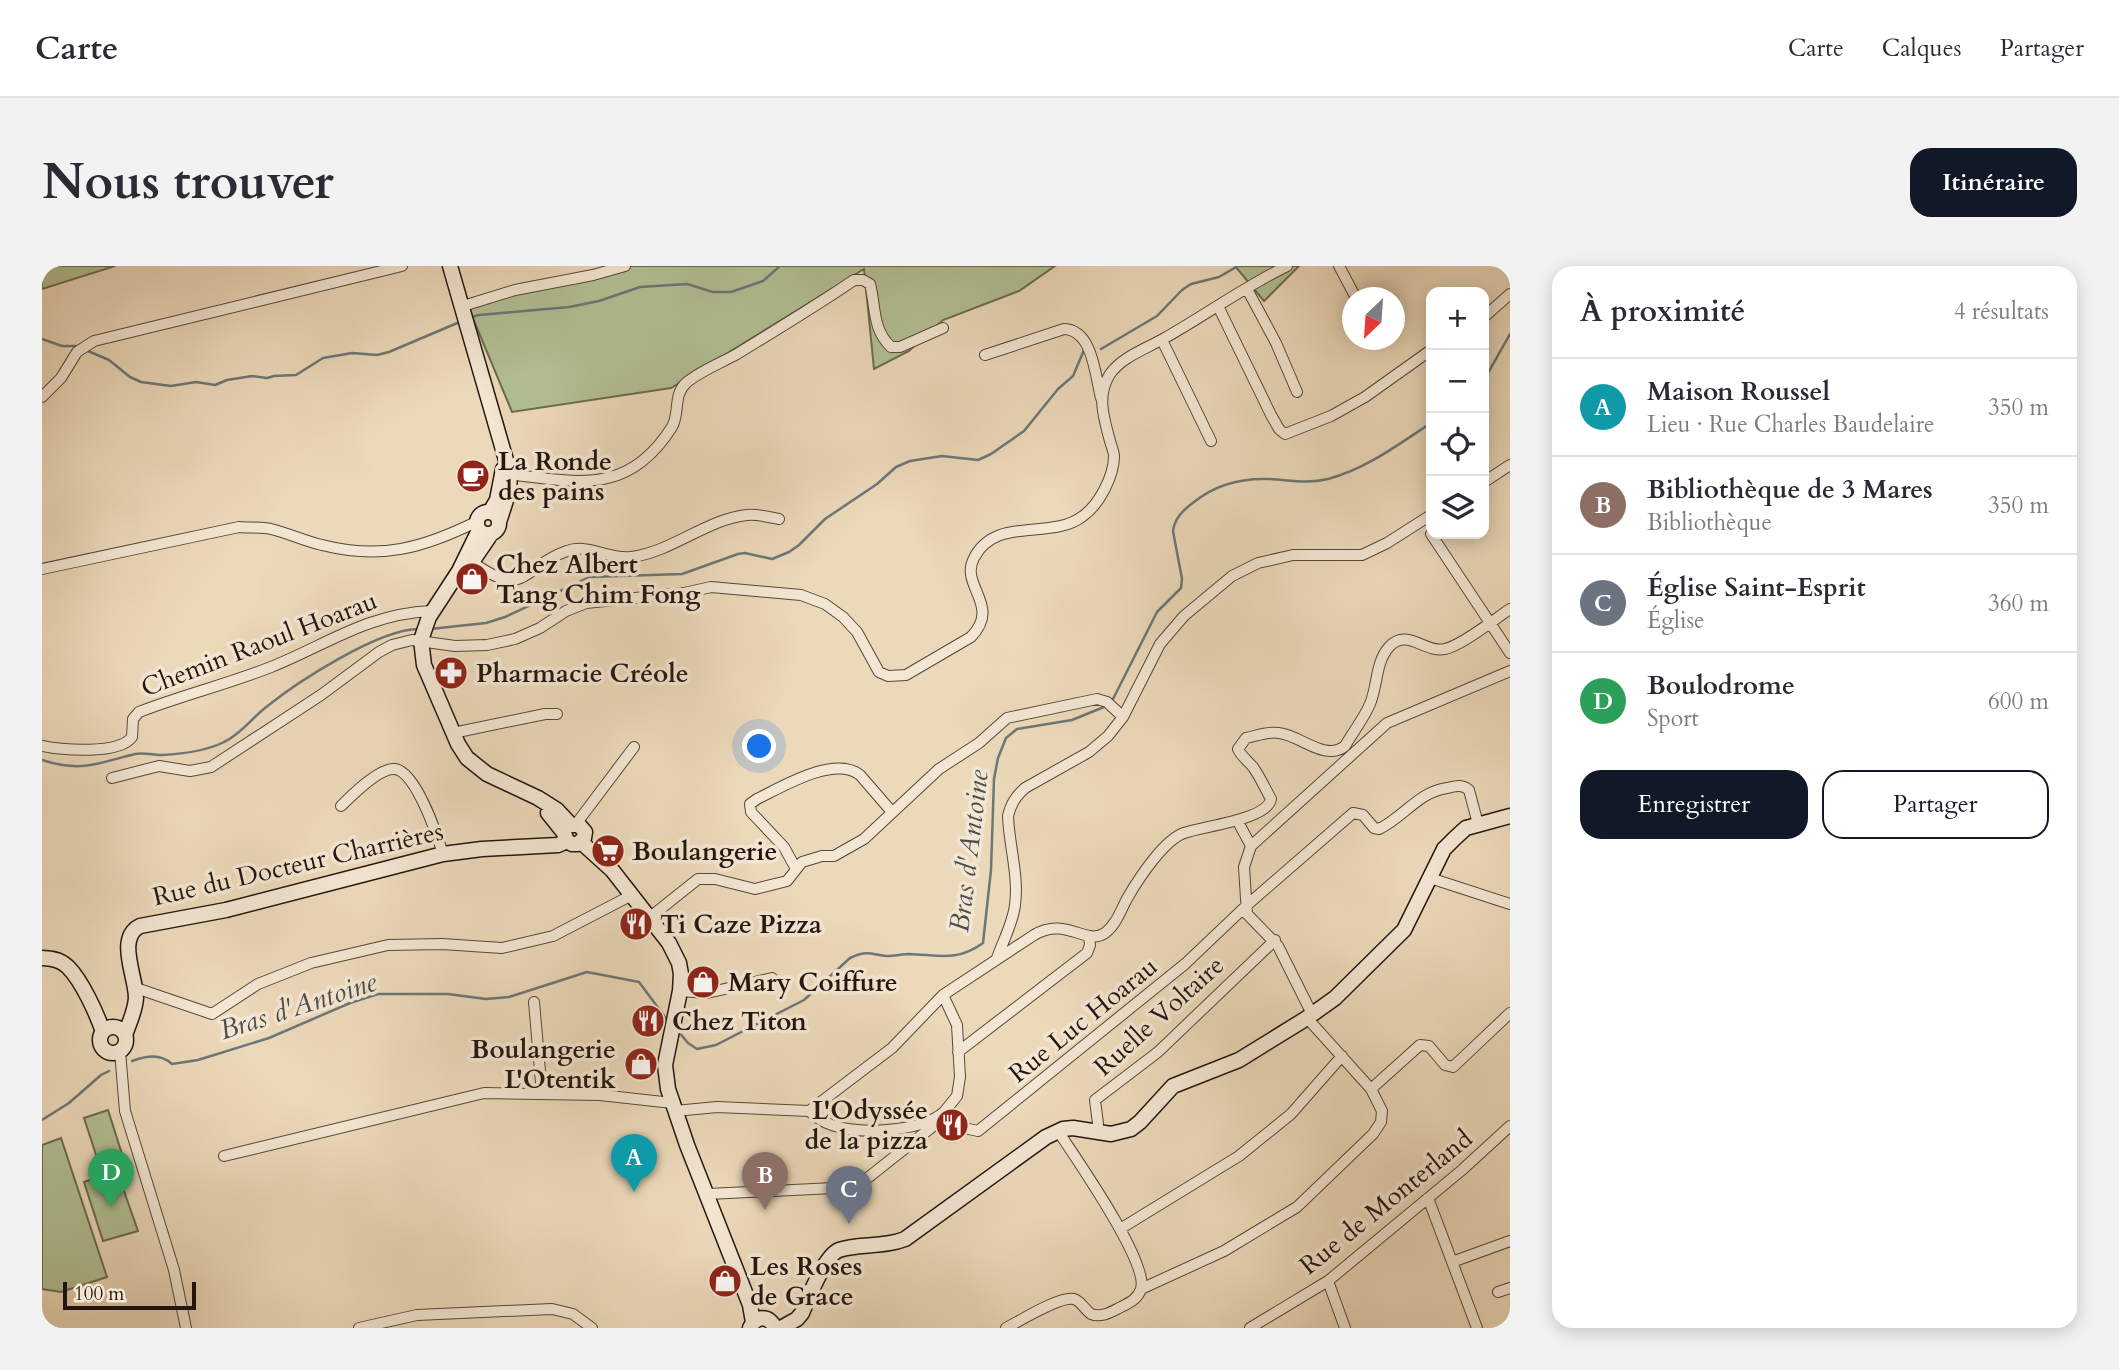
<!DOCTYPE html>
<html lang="fr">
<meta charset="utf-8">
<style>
body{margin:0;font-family:Cardo,serif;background:#f2f2f3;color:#2b2b33}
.controls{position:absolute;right:21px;top:21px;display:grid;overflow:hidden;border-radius:14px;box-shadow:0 4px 18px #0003}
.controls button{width:63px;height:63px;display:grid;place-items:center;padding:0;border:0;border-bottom:2px solid #e1e1e2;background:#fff;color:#2b2b33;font:35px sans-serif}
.compass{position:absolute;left:1300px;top:21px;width:63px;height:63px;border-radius:50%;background:#fff;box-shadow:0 4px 18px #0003;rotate:205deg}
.scale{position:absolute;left:21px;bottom:18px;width:133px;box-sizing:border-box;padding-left:7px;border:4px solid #231610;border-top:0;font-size:19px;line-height:24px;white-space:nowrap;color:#231610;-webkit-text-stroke:5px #f3e6d2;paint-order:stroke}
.you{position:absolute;left:718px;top:481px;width:24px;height:24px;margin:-18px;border:5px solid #fff;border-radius:50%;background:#1a73e8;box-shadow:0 0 0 10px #1a73e833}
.badge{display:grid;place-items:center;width:46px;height:46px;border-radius:50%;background:#111827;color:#fff;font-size:23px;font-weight:700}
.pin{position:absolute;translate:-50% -58px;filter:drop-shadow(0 2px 4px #0008)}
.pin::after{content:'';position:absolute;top:37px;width:24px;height:21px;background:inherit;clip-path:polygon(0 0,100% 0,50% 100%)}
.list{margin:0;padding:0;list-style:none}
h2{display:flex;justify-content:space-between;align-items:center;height:91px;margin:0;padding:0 28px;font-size:30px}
h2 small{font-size:23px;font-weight:400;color:#7c7c81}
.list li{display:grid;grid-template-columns:46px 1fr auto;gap:21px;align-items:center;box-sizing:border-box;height:98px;padding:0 28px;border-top:2px solid #e1e1e2}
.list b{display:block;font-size:26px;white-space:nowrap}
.list p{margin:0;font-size:23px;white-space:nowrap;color:#7c7c81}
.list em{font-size:23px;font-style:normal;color:#7c7c81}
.actions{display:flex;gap:14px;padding:21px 28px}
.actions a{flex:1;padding:16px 0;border:2px solid #111827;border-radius:21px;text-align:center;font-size:24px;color:#111827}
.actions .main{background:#111827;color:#fff}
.icon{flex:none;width:38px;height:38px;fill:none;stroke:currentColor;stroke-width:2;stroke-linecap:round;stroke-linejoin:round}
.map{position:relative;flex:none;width:1468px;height:1062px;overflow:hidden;border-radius:21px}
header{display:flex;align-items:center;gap:42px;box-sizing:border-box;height:98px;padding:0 35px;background:#fff;border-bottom:2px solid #e1e1e2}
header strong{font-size:33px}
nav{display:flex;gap:38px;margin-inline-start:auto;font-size:24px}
.intro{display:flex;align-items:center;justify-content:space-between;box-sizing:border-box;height:168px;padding:0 42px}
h1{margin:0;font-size:49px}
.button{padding:18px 32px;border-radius:21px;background:#111827;color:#fff;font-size:24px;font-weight:700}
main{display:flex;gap:42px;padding:0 42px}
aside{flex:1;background:#fff;border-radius:21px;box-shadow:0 4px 18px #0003}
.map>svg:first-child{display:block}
</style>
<header>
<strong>Carte</strong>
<nav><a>Carte</a><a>Calques</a><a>Partager</a></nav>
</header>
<div class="intro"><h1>Nous trouver</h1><a class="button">Itinéraire</a></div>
<main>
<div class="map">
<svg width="1468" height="1062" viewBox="0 0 1468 1062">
<rect width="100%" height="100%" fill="#ecd9ba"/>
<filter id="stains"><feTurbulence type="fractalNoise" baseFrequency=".00286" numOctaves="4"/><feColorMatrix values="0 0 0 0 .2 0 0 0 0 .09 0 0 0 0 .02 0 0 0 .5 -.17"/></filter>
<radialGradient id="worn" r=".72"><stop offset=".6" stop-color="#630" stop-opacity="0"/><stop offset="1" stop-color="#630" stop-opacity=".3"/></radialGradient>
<path fill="#b2c094" stroke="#6a6b52" stroke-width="2" d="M0,0h73l-73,23z
M567,0h446l-36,25 -76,29 -34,31 -35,18 -10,-100 -193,119 -159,24 -45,-108z
M1193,0h64l-35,35z
M66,844l14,44 -24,7 -14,-43z
M19,872l46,139 -46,15 -19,-3v-144z
M75,905l21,60 -35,10 -19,-59z"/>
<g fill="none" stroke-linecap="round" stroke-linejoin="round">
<path stroke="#6c7777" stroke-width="2.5" d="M430,51l7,-2 90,-8 30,-6 41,-14 47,-3 26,8h18l32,-11 17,-15
M0,73l20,7h14
M1059,83l56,-33 25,-26 9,-6 28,-7 19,-11
M46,85l21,9 21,17 11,5 30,4 25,-4 19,3 12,-5 25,-4 15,2 7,-2 22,-1 27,-17 29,-5 25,2 12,-3 73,-31
M1442,114l26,-46
M388,363l56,-6 19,-6 85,-40 92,-3 56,-20 7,-1 27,6 17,-7 10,-7 26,-26 52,-35 19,-17 14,-6 32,-5 36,4 13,-6 33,-23 34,-42 15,-13 11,-26
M1070,435l45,-89 24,-24 1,-9 -9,-48c1,-12 11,-22 21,-29 21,-17 48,-24 75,-23 20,1 39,5 59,0 38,-10 71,-35 103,-56
M0,494c39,13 56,3 93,-6 9,-2 18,1 27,1 20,-1 44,-4 62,-13 17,-8 27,-23 41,-34 32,-26 115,-80 155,-79
M636,765l10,12 9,6 19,-4 88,-45 46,-42c17,-8 20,-4 37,-2 8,0 15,-2 22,-2 30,1 48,8 74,-11l8,-73 3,-91 4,-21 8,-20 11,-9 55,-9 32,-13
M90,795c14,-5 28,-8 40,3l26,-4 71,-22 81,-35 28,-9h70l38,5 23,-2 78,-25 52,10 29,39
M0,854l27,-17 32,-28 8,-4"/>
<defs>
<path id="street" d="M1297,0l17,32
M1205,23l29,54 21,49
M421,40l52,-16 78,-15 32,-9
M1176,40l53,109 8,14 6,5 46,-18 34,-19 66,-47
M1442,51l26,-23
M1120,74l49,101
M943,89l79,-26c29,1 31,46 37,69
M0,131l19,-19 16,-26 17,-11 308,-75
M464,208c69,7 121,24 166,-47 8,-14 1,-32 14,-44 14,-12 35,-20 51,-29 39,-24 79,-48 117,-74h9l7,4c6,23 2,45 21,63h9l43,-19
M1442,216l26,-17
M1389,268l79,119
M430,296c55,39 48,5 95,-11 21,-8 42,9 64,6 41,-5 76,-38 116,-42 10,-1 22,2 32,4
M0,303l197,-42c10,1 22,0 32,2 17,4 33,12 51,16 59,15 101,3 154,-23
M411,467l92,-19h12
M0,480c20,4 77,9 90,-9l1,-18 6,-7c44,-17 89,-28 132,-45 57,-23 96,-53 160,-56
M70,512l47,-12 31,5 21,-4 110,-72 58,-43 13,-7 20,-5 43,6 32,-1 28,-6 25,-11 26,-17 20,-8 98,-10 27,-6 90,8 24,9 18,13 14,15 22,40 9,4 18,-1 65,-38c31,-32 -12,-51 3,-79 22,-43 77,-17 109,-42 16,-11 31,-40 31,-60 0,-4 -3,-11 -4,-15 -6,-23 -14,-45 0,-67 12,-17 35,-25 53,-35 41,-23 81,-52 124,-73
M299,540c10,-10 39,-39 54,-37 21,3 42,66 48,85
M1195,554l14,26
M534,558l58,-77
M754,603l-12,-22 -33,-35 -1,-8 7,-5c25,-12 77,-44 103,-24l32,37
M1388,612l80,26
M607,652l49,-39h17l40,10 32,-8 15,-19 20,-6h12l30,-17 75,-70 40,-26 28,-25 90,-19 10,3 16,15
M955,692c6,-17 16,-35 18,-53 4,-29 -6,-60 -7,-89 3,-12 7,-19 17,-28l64,-36 19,-16 15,-19 37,-73 24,-28 48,-40 26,-13 35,-8h69l25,-12 44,-28
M94,722l76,26 46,-30 53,-21 77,-18 54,-1 60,4 51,-12 79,-41
M638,725l27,2 65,-15
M901,729l14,30 3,52 -3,19 -13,16
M492,736l8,92
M1270,748l-34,-68 -31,-32 -3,-47 7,-21 136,-123 123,-52
M78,785l5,60 49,159 12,58
M916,786l129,-99 3,-8 -1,-8
M1329,823l49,-44 9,1 16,19 8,2 57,-54
M633,845l42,-4 92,4 83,-63 51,-53 91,-60c32,-19 52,11 71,-2 12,-9 16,-24 23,-36 11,-19 36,-57 56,-64 19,-7 83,-13 87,-34 -6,-11 -11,-22 -18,-32 -5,-6 -12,-11 -15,-18l8,-11c10,-2 22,-7 33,-5 21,2 46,29 66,13 8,-14 19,-28 25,-42 8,-19 5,-41 19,-57 18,-20 37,7 56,2 16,-3 50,-30 65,-40
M767,845c7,6 13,11 23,14 28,10 89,7 112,-13l20,16 14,3 207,-167 61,-58 107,-93 10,2 11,13 5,1c24,-11 39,-37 68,-41 9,-2 15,-4 22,2l9,34
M1054,866l2,-8 -3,-24 63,-48 117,-112
M182,890l260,-63 116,2 72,8
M666,928l126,-6 26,-4 72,-57 4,-7
M1386,932l49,130
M1078,963l119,-73 52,-42 51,-58
M1410,996l58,-21
M1286,1015l17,47
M1099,1023l83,-38 73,-44 76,-73 8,-12 1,-11 -11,-22 -64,-71
M1456,1026l12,-4
M317,1062l58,-13 135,-6 21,5 19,14
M964,1062c14,-7 53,-32 68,-29 7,2 11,11 17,15 11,4 20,-2 30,-7 8,-4 17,-8 20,-18 8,-27 -66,-132 -83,-158
M1208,1062l78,-47 134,-111 48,-44"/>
<path id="secondary" d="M408,0l60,208 -1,17 -10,31
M435 257a11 11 0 1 1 22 0a11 11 0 1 1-22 0Z
M448,246l7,-12 6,-31
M437,264l-20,41 -30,46 -8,23 3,25 34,79 9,14 20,16 51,24 19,12 14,15
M418,304l12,-8 19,-28
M506,547l16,20 3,8 5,3h6l6,-6 1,-6 -6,-7h-8
M539,576l31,28 57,73 10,20 2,11 -1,17 -15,74 3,24 19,56 63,160 3,17
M0,692c10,0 19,2 26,9 14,14 29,47 35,65
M58 774a13 13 0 1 1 26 0a13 13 0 1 1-26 0Z
M83,769c4,-12 10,-23 11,-37 0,-22 -20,-60 4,-72l86,-16 217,-56 39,-5 76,-4 9,-4
M708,1062c6,-13 19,-13 25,0
M739,1062l16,-9 5,-6c6,-14 23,-58 37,-63 18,-7 44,-2 66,-11l141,-102 17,-8 10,-1 38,6 20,-5 9,-7 33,-36 66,-26 68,-42 28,-20 69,-68 40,-81 11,-11 11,-10 44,-12"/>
</defs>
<use href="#street" stroke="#55473a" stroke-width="12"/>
<use href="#secondary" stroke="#231610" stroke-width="17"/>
<use href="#street" stroke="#f3e6d2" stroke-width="10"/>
<use href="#secondary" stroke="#f3e6d2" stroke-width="14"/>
</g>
<defs>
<symbol id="cafe-disc" viewBox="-11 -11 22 22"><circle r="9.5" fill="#8f2418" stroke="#f3e6d2"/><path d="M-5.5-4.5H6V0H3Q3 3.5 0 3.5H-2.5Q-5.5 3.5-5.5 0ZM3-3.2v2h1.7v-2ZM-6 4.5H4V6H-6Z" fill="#fff"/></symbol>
<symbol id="shop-disc" viewBox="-11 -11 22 22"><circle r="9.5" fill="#8f2418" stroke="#f3e6d2"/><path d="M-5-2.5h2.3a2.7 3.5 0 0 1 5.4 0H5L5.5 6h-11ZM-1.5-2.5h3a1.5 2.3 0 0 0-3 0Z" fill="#fff"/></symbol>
<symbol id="pharmacy-disc" viewBox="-11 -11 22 22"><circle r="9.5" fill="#8f2418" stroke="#f3e6d2"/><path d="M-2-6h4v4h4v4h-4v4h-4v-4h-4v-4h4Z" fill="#fff"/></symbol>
<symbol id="supermarket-disc" viewBox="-11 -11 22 22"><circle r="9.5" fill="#8f2418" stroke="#f3e6d2"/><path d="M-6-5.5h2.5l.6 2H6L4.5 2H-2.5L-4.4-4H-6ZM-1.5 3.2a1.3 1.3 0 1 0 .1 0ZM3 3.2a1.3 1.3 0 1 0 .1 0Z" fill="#fff"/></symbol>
<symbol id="restaurant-disc" viewBox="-11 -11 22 22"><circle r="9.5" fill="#8f2418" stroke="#f3e6d2"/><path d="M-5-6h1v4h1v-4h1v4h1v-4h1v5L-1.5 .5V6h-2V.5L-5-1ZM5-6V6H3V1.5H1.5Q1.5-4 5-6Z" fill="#fff"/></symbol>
</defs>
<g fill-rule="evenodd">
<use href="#cafe-disc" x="412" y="191" width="38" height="38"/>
<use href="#shop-disc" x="411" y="294" width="38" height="38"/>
<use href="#pharmacy-disc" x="390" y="388" width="38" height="38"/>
<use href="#supermarket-disc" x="547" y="566" width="38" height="38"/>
<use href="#restaurant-disc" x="575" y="639" width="38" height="38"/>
<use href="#shop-disc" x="642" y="697" width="38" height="38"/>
<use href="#restaurant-disc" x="587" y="736" width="38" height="38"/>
<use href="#shop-disc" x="580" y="779" width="38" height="38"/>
<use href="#restaurant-disc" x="891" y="840" width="38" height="38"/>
<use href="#shop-disc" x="664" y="996" width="38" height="38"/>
</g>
<g text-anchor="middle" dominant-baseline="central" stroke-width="7" stroke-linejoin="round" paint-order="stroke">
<g font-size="26" font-weight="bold" fill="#231610" stroke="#f3e6d2" text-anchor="start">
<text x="456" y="195">La Ronde<tspan x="456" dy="30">des pains</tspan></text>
<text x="454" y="298">Chez Albert<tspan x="454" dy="30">Tang Chim Fong</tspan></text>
<text x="434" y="407">Pharmacie Créole</text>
<text x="590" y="585">Boulangerie</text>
<text x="618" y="658">Ti Caze Pizza</text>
<text x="686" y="716">Mary Coiffure</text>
<text x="630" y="755">Chez Titon</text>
<text x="574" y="783" text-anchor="end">Boulangerie<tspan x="574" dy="30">L'Otentik</tspan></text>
<text x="886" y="844" text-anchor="end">L'Odyssée<tspan x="886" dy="30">de la pizza</tspan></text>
<text x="708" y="1000">Les Roses<tspan x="708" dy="30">de Grace</tspan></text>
</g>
<g font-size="26" fill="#231610" stroke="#f3e6d2">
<text transform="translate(217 378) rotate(-21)">Chemin Raoul Hoarau</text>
<text transform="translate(256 598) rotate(-13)">Rue du Docteur Charrières</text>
<text transform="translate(1117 750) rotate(-42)">Ruelle Voltaire</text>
<text transform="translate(1041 754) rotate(-39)">Rue Luc Hoarau</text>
<text transform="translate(1344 936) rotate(-39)">Rue de Monterland</text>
</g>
<g font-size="28" font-style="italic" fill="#4e4e4c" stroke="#f3e6d2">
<text transform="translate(927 585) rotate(-83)">Bras d'Antoine</text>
<text transform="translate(256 740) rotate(-18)">Bras d'Antoine</text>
</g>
</g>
<rect width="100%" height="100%" filter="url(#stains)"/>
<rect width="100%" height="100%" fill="url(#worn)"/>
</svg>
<div class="controls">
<button>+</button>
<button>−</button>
<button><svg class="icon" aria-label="locate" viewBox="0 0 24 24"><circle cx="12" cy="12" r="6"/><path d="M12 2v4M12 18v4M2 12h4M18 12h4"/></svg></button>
<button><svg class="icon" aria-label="layers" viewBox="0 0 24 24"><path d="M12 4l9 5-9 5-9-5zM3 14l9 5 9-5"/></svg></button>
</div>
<svg class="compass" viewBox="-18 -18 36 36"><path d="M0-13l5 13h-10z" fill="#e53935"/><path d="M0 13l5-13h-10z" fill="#7c7c81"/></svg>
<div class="scale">100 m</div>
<div class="you"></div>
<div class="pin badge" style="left:592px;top:926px;background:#0f9aa8">A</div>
<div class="pin badge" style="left:723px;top:944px;background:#8d6e63">B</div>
<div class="pin badge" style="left:807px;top:958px;background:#6b7280">C</div>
<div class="pin badge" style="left:69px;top:941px;background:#2e9e5b">D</div>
</div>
<aside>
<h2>À proximité<small>4 résultats</small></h2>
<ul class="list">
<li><span class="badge" style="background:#0f9aa8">A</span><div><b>Maison Roussel</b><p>Lieu · Rue Charles Baudelaire</p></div><em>350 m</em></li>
<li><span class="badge" style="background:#8d6e63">B</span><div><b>Bibliothèque de 3 Mares</b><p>Bibliothèque</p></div><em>350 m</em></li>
<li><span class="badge" style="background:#6b7280">C</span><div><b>Église Saint-Esprit</b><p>Église</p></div><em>360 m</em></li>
<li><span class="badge" style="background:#2e9e5b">D</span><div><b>Boulodrome</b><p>Sport</p></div><em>600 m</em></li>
</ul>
<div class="actions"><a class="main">Enregistrer</a><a>Partager</a></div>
</aside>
</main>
